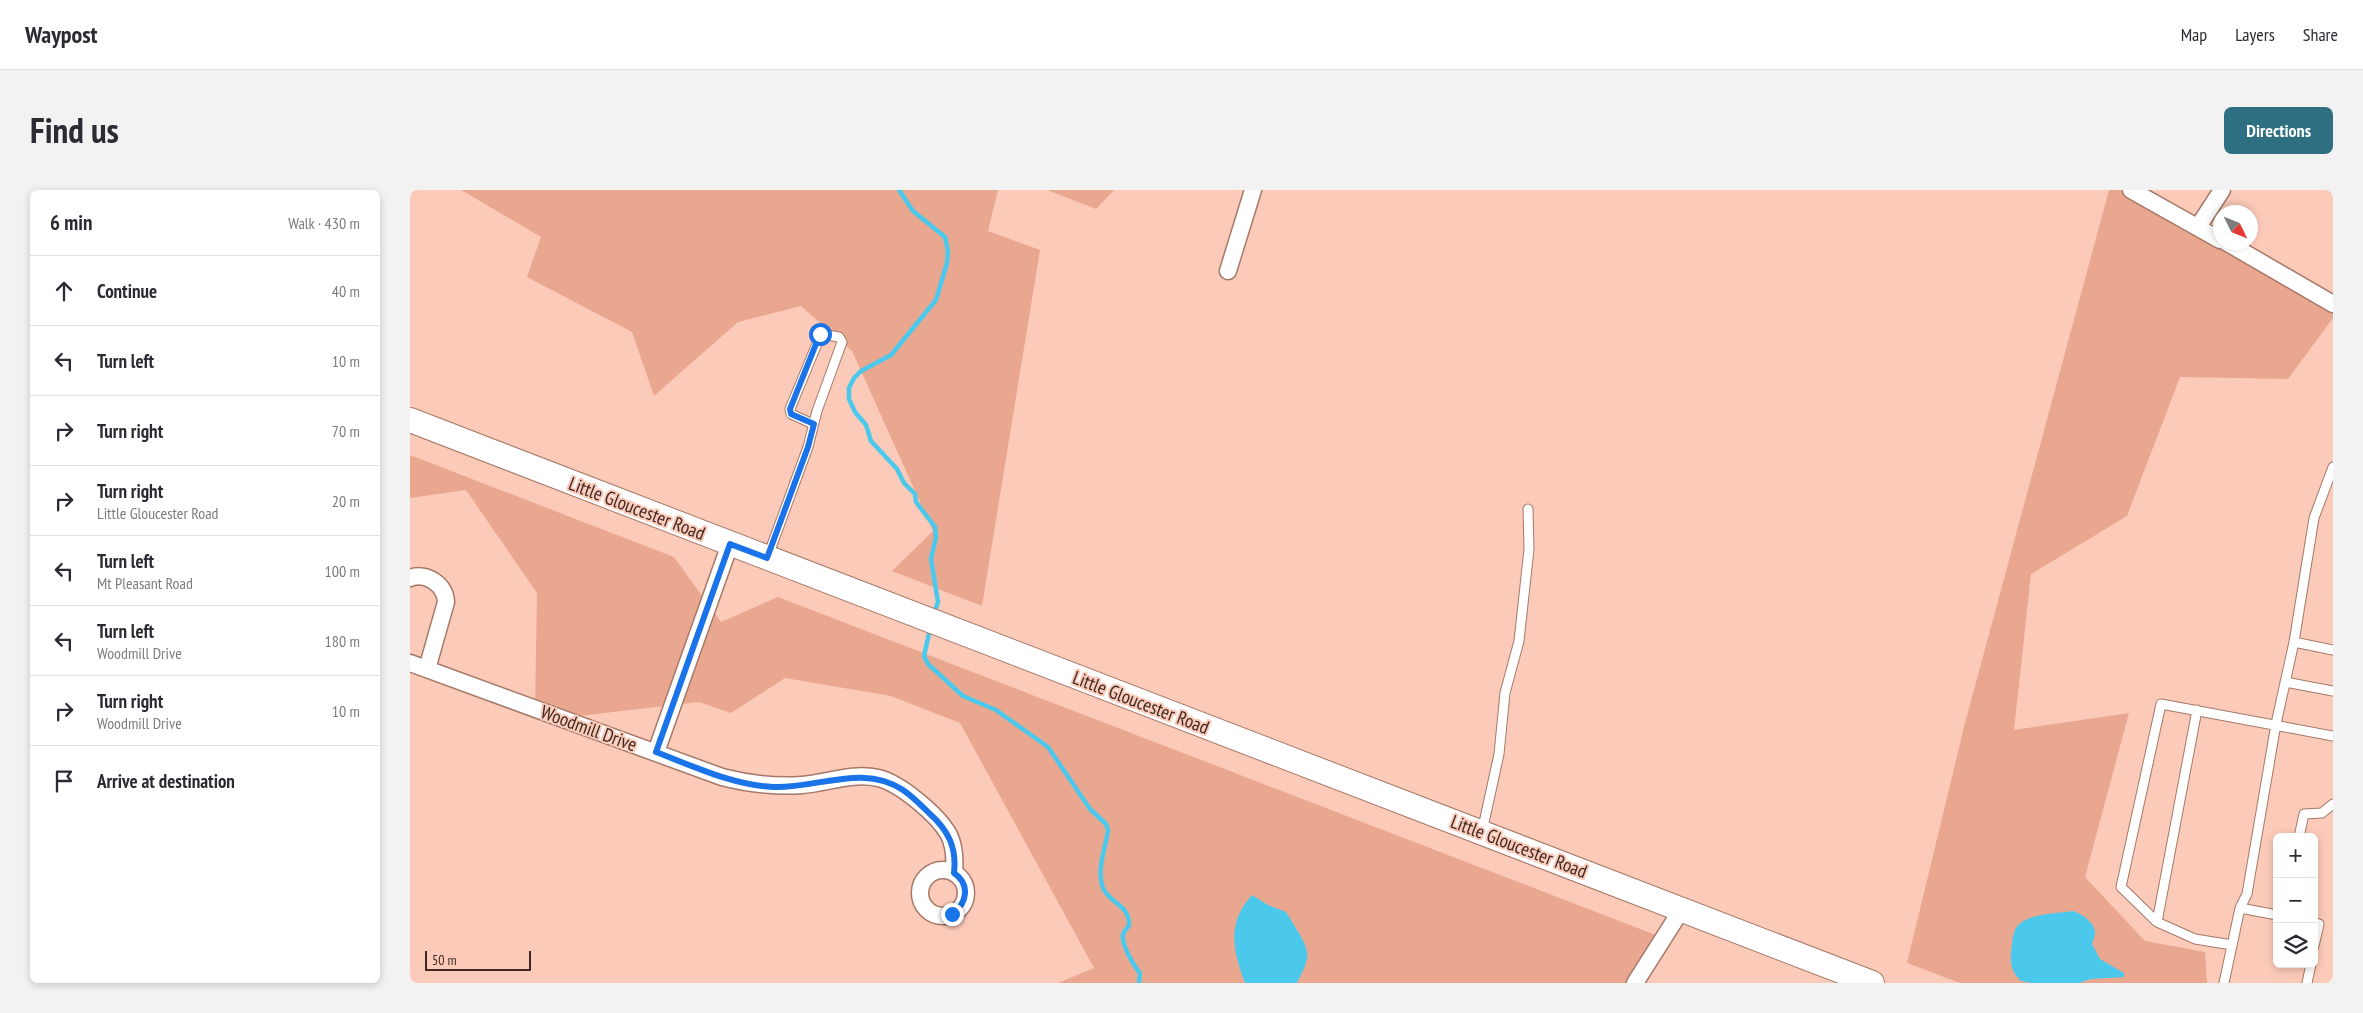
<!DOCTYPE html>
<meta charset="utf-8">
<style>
body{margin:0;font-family:"PT Sans Narrow",sans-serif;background:#f2f2f3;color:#2b2b33}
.controls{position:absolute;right:15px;bottom:15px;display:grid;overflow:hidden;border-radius:8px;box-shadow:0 2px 8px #0003}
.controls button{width:45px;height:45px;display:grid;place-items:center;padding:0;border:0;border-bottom:1px solid #e1e1e2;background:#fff;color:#2b2b33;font:25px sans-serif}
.compass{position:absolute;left:1803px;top:15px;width:45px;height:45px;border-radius:50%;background:#fff;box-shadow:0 2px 8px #0003;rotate:133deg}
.scale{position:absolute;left:15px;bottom:12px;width:106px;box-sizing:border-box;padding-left:5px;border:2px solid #3d2a24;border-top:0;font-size:14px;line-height:18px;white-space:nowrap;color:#3d2a24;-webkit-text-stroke:4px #fccab9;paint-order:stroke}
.stop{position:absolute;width:15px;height:15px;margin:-11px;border:4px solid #1a73e8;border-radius:50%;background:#fff}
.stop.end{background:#1a73e8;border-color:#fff;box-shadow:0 1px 5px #0008}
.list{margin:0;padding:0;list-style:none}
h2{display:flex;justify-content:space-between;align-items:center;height:65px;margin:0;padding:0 20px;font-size:21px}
h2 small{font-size:16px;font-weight:400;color:#7c7c81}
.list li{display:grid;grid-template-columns:32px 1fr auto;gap:15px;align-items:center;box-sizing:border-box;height:70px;padding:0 20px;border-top:1px solid #e1e1e2}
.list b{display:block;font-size:19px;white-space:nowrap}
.list p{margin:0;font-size:16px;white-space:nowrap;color:#7c7c81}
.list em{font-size:16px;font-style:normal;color:#7c7c81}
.icon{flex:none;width:28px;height:28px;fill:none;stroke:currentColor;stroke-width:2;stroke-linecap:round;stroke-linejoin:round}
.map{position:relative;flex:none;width:1923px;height:793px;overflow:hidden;border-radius:8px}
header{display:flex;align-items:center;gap:30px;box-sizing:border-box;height:70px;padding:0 25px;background:#fff;border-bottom:1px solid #e1e1e2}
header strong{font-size:24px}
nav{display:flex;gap:28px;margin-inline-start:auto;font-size:18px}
.intro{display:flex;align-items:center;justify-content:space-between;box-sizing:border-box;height:120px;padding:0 30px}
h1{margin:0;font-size:35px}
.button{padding:12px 22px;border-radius:8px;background:#2e6f82;color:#fff;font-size:18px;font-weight:700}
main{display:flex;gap:30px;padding:0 30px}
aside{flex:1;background:#fff;border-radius:8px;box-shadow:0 2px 8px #0003}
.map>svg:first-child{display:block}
</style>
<header>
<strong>Waypost</strong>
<nav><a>Map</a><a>Layers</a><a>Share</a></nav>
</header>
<div class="intro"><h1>Find us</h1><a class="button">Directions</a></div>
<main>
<aside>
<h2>6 min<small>Walk · 430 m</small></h2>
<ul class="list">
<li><svg class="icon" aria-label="ahead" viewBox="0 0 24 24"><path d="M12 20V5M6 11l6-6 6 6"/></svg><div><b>Continue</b></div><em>40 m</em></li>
<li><svg class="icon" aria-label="left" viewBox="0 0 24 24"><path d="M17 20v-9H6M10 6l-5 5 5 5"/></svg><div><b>Turn left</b></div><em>10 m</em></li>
<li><svg class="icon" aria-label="right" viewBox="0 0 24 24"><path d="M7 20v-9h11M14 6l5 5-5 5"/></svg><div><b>Turn right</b></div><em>70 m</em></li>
<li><svg class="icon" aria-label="right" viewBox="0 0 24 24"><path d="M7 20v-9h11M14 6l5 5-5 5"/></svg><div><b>Turn right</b><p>Little Gloucester Road</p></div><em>20 m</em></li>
<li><svg class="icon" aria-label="left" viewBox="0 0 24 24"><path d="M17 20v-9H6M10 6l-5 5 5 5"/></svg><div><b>Turn left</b><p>Mt Pleasant Road</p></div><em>100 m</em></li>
<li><svg class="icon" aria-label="left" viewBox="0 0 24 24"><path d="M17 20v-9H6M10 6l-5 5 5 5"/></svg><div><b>Turn left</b><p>Woodmill Drive</p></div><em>180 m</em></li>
<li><svg class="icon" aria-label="right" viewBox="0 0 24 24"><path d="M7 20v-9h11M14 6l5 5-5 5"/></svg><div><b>Turn right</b><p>Woodmill Drive</p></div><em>10 m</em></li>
<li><svg class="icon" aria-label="arrive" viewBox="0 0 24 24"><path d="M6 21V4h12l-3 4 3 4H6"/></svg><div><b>Arrive at destination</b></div></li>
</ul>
</aside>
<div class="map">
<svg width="1923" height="793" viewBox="0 0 1923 793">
<rect width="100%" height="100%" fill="#fccab9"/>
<path fill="#eaa78f" d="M51,0h537l-10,41 52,19 -58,356 -90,-35 41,-40 -81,-180 -51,-45 -63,16 -84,74 -22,-64 -105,-55 14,-40z
M637,0h67l-18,19z
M1699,0h29l195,113v15l-45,61 -108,-2 -53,139 -96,58 -17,156 115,-17 -44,164 60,64 60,11 2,31h-247l-53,-20 58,-240z
M0,265l264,102 47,65 57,-25 883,340 -26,46h-577l36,-15 -134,-245 -69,-27 -106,-18 -54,35 -32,-11 -137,16 -27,-8 2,-117 -71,-103 -56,8z"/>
<path fill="#4bc9ec" d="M842,705l16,10 18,7c6,10 20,30 21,40 2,10 -6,22 -10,31h-52c-12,-33 -19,-59 7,-88z
M1662,721c8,1 23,12 23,21 0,4 -2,9 -3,12l8,15 24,14v4l-33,2 -12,4h-48l-10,-2c-9,-8 -11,-17 -10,-28 1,-7 1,-17 4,-23 7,-17 41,-16 57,-19z"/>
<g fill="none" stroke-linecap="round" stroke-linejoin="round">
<path stroke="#4bc9ec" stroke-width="4.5" d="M489,0l14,21 32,26 3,14 -1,12 -11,37 -45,55 -30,16 -7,7 -5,10v11l6,13 11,13 5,16 26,28 7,14 11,11 1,8 19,25 1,10 -5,22 7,43 -4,12
M520,439l-6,27 4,8 35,32 33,14 52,37 42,62 16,15 2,6c-2,17 -12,40 -5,58 6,15 27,17 26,37 -1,3 -6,6 -6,10 -2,9 11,31 17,38l-1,10"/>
<defs>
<path id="lane" d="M358,366l40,-109 9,-36 25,-69 -3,-5 -18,-3 -31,75 1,5 22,10
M1884,452l39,8
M1875,492l48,9
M1072,642l17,-78 6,-61 14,-52 10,-92 -1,-40
M1889,647l5,-23 18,-1 11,-9
M1830,718l7,-14 29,-170 18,-82 20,-124 19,-51
M1747,732l40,-212
M1904,733l5,1 -5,22
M1822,755l-37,-6 -38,-17 -36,-35 40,-183 172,32
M1814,793l16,-75 37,7
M1897,793l4,-19"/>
<path id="street" d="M1721,0l89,50
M1788,37l24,-37
M1816,52l107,62
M818,81l25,-81
M0,388c16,-6 35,6 36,24l-19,67
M0,473l312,114c27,7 52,10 80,8 25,-2 51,-13 76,-7 22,5 60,37 71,57 6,12 6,25 5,38
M246,562l74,-208
M510 703a23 23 0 1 1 46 0a23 23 0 1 1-46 0Z
M1225,793l47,-74"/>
<path id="secondary" d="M0,230l1462,563"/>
</defs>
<use href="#lane" stroke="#a57868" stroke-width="11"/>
<use href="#street" stroke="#a57868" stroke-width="19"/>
<use href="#secondary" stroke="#a57868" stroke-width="26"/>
<use href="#lane" stroke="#fff" stroke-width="9"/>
<use href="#street" stroke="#fff" stroke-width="16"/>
<use href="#secondary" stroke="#fff" stroke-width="24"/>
</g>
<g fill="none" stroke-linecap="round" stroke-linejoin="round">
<path stroke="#1a73e8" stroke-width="6" d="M410,144l-30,75 1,5 23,10 -6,23 -41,111 -37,-14 -74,208c37,14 76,33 117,35 43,2 90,-24 130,3 9,6 18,15 26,23 19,17 28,34 25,60 16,11 14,30 -2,41"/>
</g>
<g text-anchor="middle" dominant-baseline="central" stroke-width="4" stroke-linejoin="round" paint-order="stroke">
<g font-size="19" fill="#3d2a24" stroke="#fccab9">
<text transform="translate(227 318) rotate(21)">Little Gloucester Road</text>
<text transform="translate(731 512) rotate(21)">Little Gloucester Road</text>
<text transform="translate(179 538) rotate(20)">Woodmill Drive</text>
<text transform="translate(1109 656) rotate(21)">Little Gloucester Road</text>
</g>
</g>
</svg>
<div class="controls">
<button>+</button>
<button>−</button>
<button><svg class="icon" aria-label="layers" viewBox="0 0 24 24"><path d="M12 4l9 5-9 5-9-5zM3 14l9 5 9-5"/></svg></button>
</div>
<svg class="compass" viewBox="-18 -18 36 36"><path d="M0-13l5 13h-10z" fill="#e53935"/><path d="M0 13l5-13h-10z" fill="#7c7c81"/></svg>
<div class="scale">50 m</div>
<div class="stop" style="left:410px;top:144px"></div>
<div class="stop end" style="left:542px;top:724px"></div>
</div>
</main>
